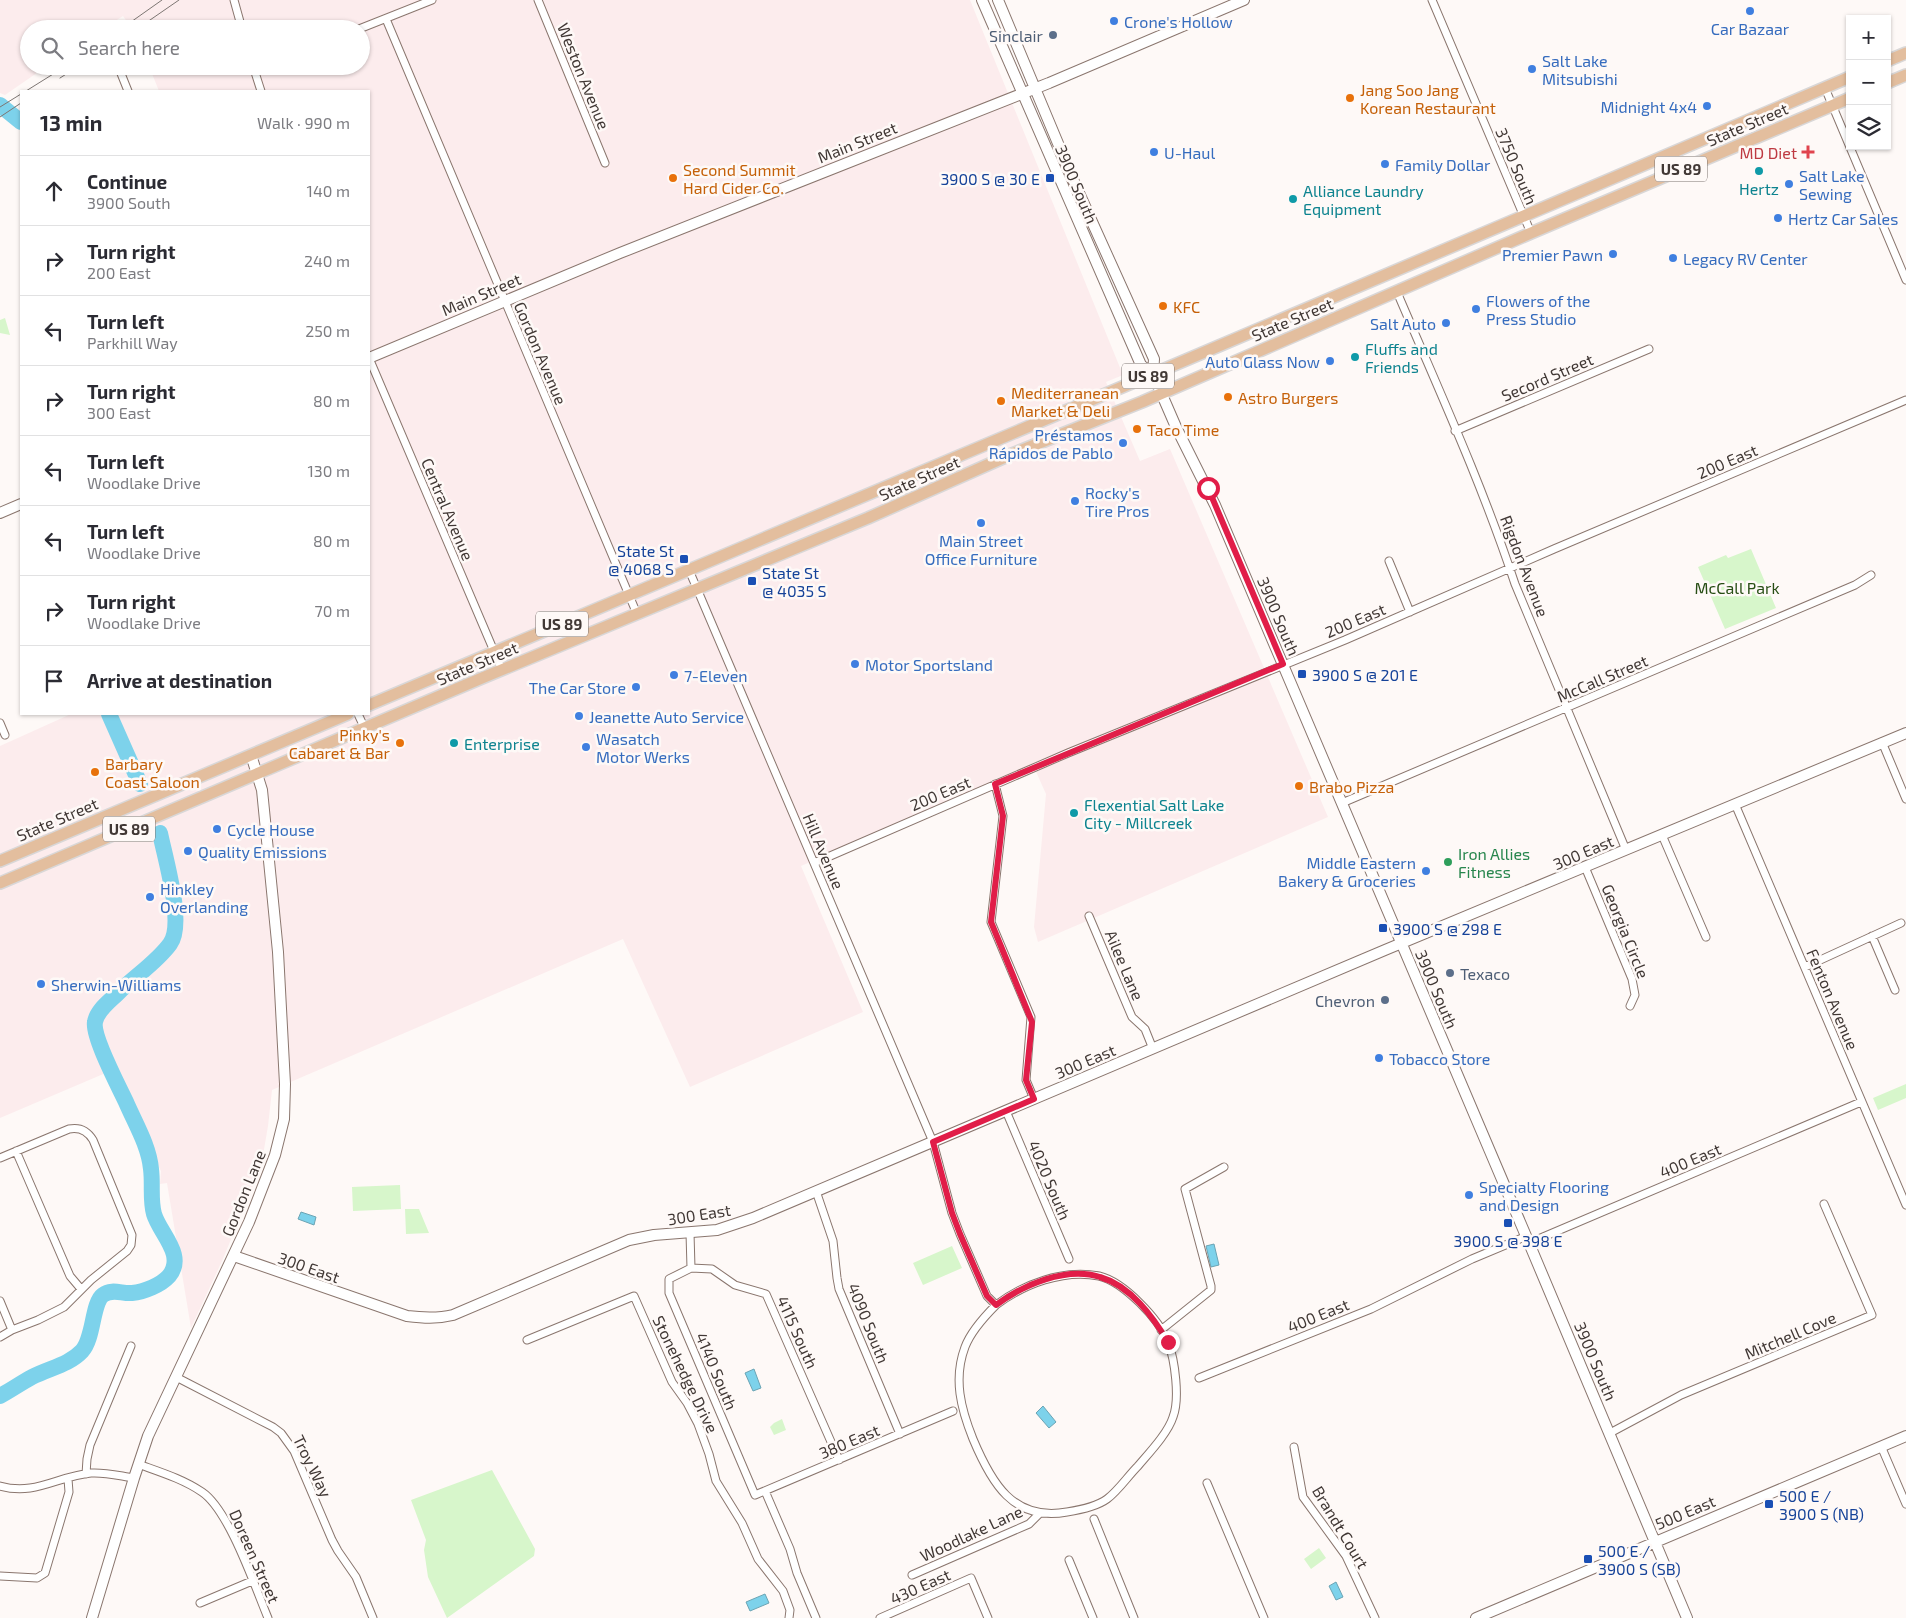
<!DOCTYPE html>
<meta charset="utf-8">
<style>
body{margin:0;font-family:"Exo 2",sans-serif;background:#f2f2f3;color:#2b2b33}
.controls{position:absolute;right:15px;top:15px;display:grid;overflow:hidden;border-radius:0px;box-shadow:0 1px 4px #0004}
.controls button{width:45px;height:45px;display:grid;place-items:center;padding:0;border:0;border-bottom:1px solid #e1e1e2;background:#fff;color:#2b2b33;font:25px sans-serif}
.stop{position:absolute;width:15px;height:15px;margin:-11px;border:4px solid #e11d48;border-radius:50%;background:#fff}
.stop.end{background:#e11d48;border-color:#fff;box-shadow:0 1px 5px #0008}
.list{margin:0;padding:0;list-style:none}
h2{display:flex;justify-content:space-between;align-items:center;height:65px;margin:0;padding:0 20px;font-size:21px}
h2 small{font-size:16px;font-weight:400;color:#7c7c81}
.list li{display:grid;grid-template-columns:32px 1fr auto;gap:15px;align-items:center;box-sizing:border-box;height:70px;padding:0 20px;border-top:1px solid #e1e1e2}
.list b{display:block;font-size:19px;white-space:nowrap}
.list p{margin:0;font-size:16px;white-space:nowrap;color:#7c7c81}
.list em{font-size:16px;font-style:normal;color:#7c7c81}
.icon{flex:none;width:28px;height:28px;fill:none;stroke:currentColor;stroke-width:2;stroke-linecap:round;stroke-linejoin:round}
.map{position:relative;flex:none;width:1906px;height:1618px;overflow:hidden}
.search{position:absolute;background:#fff;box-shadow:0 1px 4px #0004;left:20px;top:20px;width:350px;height:55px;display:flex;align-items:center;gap:12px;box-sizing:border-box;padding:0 18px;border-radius:28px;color:#7c7c81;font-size:19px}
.panel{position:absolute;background:#fff;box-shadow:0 1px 4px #0004;left:20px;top:90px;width:350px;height:625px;border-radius:0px}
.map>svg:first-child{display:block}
</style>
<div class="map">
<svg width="1906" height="1618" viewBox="0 0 1906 1618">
<rect width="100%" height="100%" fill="#fef9f7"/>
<path fill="#fceced" d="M0,0h970l153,375 -17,7 34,79 30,-12 158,368 -290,125 -4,-15 12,-133 -13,-29 -232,101 62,146 -173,75 -67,-148 -351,151 -4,36 -7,41 -39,94 -31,67 -24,-145 -7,1 1,-13 -53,-99 -108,46v-372l71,-32h298v-623h-210l-10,-25h212v-37h-229l-9,-13 -20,13h-74v37h18l-42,29 -5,-2z"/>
<path fill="#d7f6cb" d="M5,318l5,17 -10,-2v-13z
M1751,549l25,59 -51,21 -27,-62 28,-12 2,3z
M1906,1084v14l-28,12 -5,-12z
M400,1185l1,24 -48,2 -1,-24z
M405,1209h14l10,24 -23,1z
M952,1246l10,22 -39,17 -10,-22z
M782,1419l4,11 -12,5 -4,-8 4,-4z
M492,1470l43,79 -1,7 -87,62 -19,-41 -4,-27 2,-10 -15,-40z
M1319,1548l7,10 -15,11 -7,-10z"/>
<path fill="#7dd2eb" stroke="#6ba4b4" d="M301,1212l15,5 -2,8 -16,-6z
M1214,1244l5,21 -8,2 -5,-21z
M754,1369l7,19 -8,3 -8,-18z
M1043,1406l13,16 -7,6 -13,-15z
M1336,1582l7,15 -7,3 -7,-14z
M765,1594l4,9 -19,8 -4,-9z"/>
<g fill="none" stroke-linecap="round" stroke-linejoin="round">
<path stroke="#7dd2eb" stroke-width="16" d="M0,105l21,17
M109,714l31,70
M0,1396c11,-6 21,-13 32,-19 17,-9 37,-12 50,-26 12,-13 10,-48 21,-56 9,-7 19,-1 29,-2 12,-1 29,-8 37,-17 17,-21 -9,-42 -15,-62 -4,-14 -1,-30 -3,-45 -2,-23 -16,-46 -25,-67 -7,-15 -34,-66 -31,-80 2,-12 15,-21 23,-29 17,-17 38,-30 52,-49 15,-20 -5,-86 -10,-111"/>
<defs>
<path id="street" d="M234,0l8,29
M538,0l67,163
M1432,0l99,233
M386,19l251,595
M359,29l73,-29
M118,66l10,25
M253,66l8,25
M254,71l12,-5
M1825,88l81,192
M1397,292c41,96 85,192 118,292l111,266
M369,358l133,312
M1455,431l194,-82
M1389,561l21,51
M689,570l244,572 19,71 8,21 27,62 9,9c-12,12 -25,26 -31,42 -12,32 -4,62 8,92 18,43 40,83 94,73 13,-2 29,-5 40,-13 11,-8 21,-23 31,-33 11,-13 30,-33 35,-49 7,-18 2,-57 -5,-75 -9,-23 -44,-60 -69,-66 -36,-7 -75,8 -103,29
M358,714l7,15
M0,723l5,12
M1882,742l24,57
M995,784l8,32 -12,106 40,95 -5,63 8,19
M1342,803l513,-218 16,-10
M1735,804l171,401
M1662,835l44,102
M814,863l254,-110 277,-113 209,-91 352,-149
M1585,867l47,112 3,16 -5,11
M1089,916l43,101 13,12 8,20
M1872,936l23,54
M1805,967l96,-44
M1006,1111l63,148
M16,1151l54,125 11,13
M0,1158l69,-29c10,-2 18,1 24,11l39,95 -1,10 -4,6 -36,29 -27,27 -26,13 -26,10 -12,7
M816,1191l17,50 4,37 2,11 61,145
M690,1233l1,35 21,1 23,16 31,9 73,166
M1529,1243l332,-141
M691,1268l-22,11v14l86,202 198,-84
M0,1301l12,29
M1161,1330l50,-40v-4l-26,-97 39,-22
M527,1340l107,-44 38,86 15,21 11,21 11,30 7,27 26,42 16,36 25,32 7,19 -1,8
M176,1377l97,50 8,6 13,18 38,89 6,11 18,26 17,41
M1199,1378l172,-69 101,-50 55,-23
M1610,1433l71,-38 191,-80 -48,-111
M1881,1446l25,58
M1294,1447l9,50 43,59 29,62
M138,1464c22,8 45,15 64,28 27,18 53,95 66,126
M86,1474l1,-15 3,-14 41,-99
M1207,1483l57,135
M0,1486c35,10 58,-10 91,-13 14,-1 29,3 43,5
M765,1491l25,58 7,24 19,45
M1094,1519l40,99
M1069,1560l24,58
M912,1575l117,-51 11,-11
M0,1576l37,2 8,-5 24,-81 -1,-13
M200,1603l52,-22
M880,1618l91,-40 17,40"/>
<path id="secondary" d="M982,0l159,365 12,9 23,53 39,78 314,738 158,375
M998,0l77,184 79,175 -1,15
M369,358l251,-105 429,-170 195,-83
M0,513l21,-9
M234,1256l173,60c16,2 30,3 46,-1l176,-75 25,-5 63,-5 36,-12 632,-268 521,-217
M92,1618l42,-140 14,-42 101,-214 26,-67 9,-36 1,-35 -7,-132 -16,-162 -11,-35
M1476,1618l430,-182"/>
<path id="primary" d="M1887,61l19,-8
M1887,83l19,-8
M369,705l784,-331 697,-297
M0,861l348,-147
M0,883l482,-205 386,-160 144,-64 130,-52 389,-169 319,-135"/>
</defs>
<use href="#street" stroke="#8a766e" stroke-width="9"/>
<use href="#secondary" stroke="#8a766e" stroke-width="12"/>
<use href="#primary" stroke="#d9d7d7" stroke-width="14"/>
<use href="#street" stroke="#fff" stroke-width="7"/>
<use href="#secondary" stroke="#fff" stroke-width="10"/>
<use href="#primary" stroke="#e3be9e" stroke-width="11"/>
<path stroke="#7d7673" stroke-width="1" d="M121,29l41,-29
M137,29l42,-29
M60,78l19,-12
M26,91l40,-25
M0,107l21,-13
M0,117l21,-14"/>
</g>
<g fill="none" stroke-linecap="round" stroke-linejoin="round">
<path stroke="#e11d48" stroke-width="6" d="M1168,1342c-15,-25 -37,-56 -68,-65 -34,-11 -77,8 -104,28l-9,-9 -27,-62 -8,-21 -19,-71 101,-43 -8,-19 6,-58 -2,-5 -39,-95 12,-106 -8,-32 288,-120 -75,-176"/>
</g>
<g fill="#3f7fe0" stroke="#fef9f7" stroke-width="2">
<circle cx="1750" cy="11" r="5"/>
<circle cx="1114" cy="21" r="5"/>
<circle cx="1532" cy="69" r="5"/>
<circle cx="1707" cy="106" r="5"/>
<circle cx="1154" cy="152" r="5"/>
<circle cx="1385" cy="164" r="5"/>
<circle cx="1789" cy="184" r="5"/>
<circle cx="1778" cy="218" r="5"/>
<circle cx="1613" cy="254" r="5"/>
<circle cx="1673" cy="258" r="5"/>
<circle cx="1476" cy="309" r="5"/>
<circle cx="1446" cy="323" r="5"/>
<circle cx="1330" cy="361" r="5"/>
<circle cx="1123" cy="443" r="5"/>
<circle cx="1075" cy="501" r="5"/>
<circle cx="981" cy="523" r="5"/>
<circle cx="855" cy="664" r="5"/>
<circle cx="674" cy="675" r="5"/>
<circle cx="636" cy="687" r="5"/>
<circle cx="579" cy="716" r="5"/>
<circle cx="586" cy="747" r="5"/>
<circle cx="217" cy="829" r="5"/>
<circle cx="188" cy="851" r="5"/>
<circle cx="1426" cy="871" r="5"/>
<circle cx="150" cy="897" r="5"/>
<circle cx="41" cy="984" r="5"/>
<circle cx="1379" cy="1058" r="5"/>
<circle cx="1469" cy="1195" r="5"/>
</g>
<g fill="#5c6f8a" stroke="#fef9f7" stroke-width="2">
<circle cx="1053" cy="35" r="5"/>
<circle cx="1450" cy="973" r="5"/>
<circle cx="1385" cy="1000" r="5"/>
</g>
<g fill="#e8710a" stroke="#fef9f7" stroke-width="2">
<circle cx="1350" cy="98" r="5"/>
<circle cx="673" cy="178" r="5"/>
<circle cx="1163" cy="306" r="5"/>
<circle cx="1228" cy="397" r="5"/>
<circle cx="1001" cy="401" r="5"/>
<circle cx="1137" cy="429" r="5"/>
<circle cx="400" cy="743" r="5"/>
<circle cx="95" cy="772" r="5"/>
<circle cx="1299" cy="786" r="5"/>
</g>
<path fill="#e0444e" stroke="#fef9f7" stroke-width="2" d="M1805.5 144.5h5v5h5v5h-5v5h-5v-5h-5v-5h5z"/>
<g fill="#0f9aa8" stroke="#fef9f7" stroke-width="2">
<circle cx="1759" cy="171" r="5"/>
<circle cx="1293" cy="199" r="5"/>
<circle cx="1355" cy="357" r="5"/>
<circle cx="454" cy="743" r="5"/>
<circle cx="1074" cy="813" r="5"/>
</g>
<g fill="#1a4fb4" stroke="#fef9f7" stroke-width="2">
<rect x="1045" y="173" width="10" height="10" rx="2.5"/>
<rect x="679" y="554" width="10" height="10" rx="2.5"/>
<rect x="747" y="576" width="10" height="10" rx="2.5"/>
<rect x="1297" y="669" width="10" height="10" rx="2.5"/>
<rect x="1378" y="923" width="10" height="10" rx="2.5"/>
<rect x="1503" y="1218" width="10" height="10" rx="2.5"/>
<rect x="1764" y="1499" width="10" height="10" rx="2.5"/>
<rect x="1583" y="1554" width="10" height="10" rx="2.5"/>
</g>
<circle fill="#2e9e5b" stroke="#fef9f7" stroke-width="2" cx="1448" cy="862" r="5"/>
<g text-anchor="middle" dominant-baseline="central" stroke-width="5" stroke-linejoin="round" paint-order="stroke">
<g fill="#fef9f7" stroke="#7a726f" stroke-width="1">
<rect x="1655" y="156.5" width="52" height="25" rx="4"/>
<rect x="1122" y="363.5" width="52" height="25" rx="4"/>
<rect x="536" y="611.5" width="52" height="25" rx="4"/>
<rect x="103" y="816.5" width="52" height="25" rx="4"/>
</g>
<g font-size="15" font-weight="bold" fill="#413835">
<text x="1681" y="169">US 89</text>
<text x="1148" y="376">US 89</text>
<text x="562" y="624">US 89</text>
<text x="129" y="829">US 89</text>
</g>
<g font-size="16" fill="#366cbe" stroke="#fef9f7" text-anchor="start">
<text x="1124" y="21">Crone's Hollow</text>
<text x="1750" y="28" text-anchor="middle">Car Bazaar</text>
<text x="1542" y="60">Salt Lake<tspan x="1542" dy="18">Mitsubishi</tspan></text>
<text x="1697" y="106" text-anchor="end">Midnight 4x4</text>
<text x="1164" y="152">U-Haul</text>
<text x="1395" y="164">Family Dollar</text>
<text x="1799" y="175">Salt Lake<tspan x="1799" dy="18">Sewing</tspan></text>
<text x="1788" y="218">Hertz Car Sales</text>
<text x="1603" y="254" text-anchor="end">Premier Pawn</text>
<text x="1683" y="258">Legacy RV Center</text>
<text x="1486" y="300">Flowers of the<tspan x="1486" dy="18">Press Studio</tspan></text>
<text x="1436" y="323" text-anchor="end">Salt Auto</text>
<text x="1320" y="361" text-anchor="end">Auto Glass Now</text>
<text x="1113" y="434" text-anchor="end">Préstamos<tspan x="1113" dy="18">Rápidos de Pablo</tspan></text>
<text x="1085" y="492">Rocky's<tspan x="1085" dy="18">Tire Pros</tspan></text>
<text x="981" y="540" text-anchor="middle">Main Street<tspan x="981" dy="18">Office Furniture</tspan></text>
<text x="865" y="664">Motor Sportsland</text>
<text x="684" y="675">7-Eleven</text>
<text x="626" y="687" text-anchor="end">The Car Store</text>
<text x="589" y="716">Jeanette Auto Service</text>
<text x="596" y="738">Wasatch<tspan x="596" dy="18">Motor Werks</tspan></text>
<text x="227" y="829">Cycle House</text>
<text x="198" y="851">Quality Emissions</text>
<text x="1416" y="862" text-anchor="end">Middle Eastern<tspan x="1416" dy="18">Bakery &amp; Groceries</tspan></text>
<text x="160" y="888">Hinkley<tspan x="160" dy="18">Overlanding</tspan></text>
<text x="51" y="984">Sherwin-Williams</text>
<text x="1389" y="1058">Tobacco Store</text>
<text x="1479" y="1186">Specialty Flooring<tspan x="1479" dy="18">and Design</tspan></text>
</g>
<g font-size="16" fill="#4e5e75" stroke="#fef9f7" text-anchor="end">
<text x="1043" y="35">Sinclair</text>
<text x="1460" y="973" text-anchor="start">Texaco</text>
<text x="1375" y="1000">Chevron</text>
</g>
<g font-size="16" fill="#413835" stroke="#fef9f7">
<text transform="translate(584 76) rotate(68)">Weston Avenue</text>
<text transform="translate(1747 124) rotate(-23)">State Street</text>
<text transform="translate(857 142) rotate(-22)">Main Street</text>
<text transform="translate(1517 166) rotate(67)">3750 South</text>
<text transform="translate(1077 184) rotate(67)">3900 South</text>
<text transform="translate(481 294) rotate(-23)">Main Street</text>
<text transform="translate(1292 319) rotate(-23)">State Street</text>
<text transform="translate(541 353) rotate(67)">Gordon Avenue</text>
<text transform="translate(1547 377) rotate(-23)">Secord Street</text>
<text transform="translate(1727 461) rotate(-23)">200 East</text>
<text transform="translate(919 478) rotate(-24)">State Street</text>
<text transform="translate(448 509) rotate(67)">Central Avenue</text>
<text transform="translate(1525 566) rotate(69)">Rigdon Avenue</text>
<text transform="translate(1279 616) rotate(67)">3900 South</text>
<text transform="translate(1355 620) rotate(-23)">200 East</text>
<text transform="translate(477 663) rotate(-23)">State Street</text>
<text transform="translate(1602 678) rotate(-23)">McCall Street</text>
<text transform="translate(940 793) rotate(-23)">200 East</text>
<text transform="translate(57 819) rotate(-23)">State Street</text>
<text transform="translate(824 851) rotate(67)">Hill Avenue</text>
<text transform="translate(1583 852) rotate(-23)">300 East</text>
<text transform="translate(1626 931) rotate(68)">Georgia Circle</text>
<text transform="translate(1125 965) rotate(67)">Ailee Lane</text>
<text transform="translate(1437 989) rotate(67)">3900 South</text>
<text transform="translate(1833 999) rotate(67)">Fenton Avenue</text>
<text transform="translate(1085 1061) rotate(-23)">300 East</text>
<text transform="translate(1690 1160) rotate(-23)">400 East</text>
<text transform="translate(1050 1180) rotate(67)">4020 South</text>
<text transform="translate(243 1193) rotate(-68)">Gordon Lane</text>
<text transform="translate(699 1214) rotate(-9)">300 East</text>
<text transform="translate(309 1267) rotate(19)">300 East</text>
<text transform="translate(1318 1315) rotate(-22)">400 East</text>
<text transform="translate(869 1323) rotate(68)">4090 South</text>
<text transform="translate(798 1332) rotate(66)">4115 South</text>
<text transform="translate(1790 1335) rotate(-23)">Mitchell Cove</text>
<text transform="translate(1596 1361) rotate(67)">3900 South</text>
<text transform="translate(717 1371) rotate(67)">4140 South</text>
<text transform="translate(686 1374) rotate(64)">Stonehedge Drive</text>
<text transform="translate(849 1441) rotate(-23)">380 East</text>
<text transform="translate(313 1466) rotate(64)">Troy Way</text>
<text transform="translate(1685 1512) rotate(-23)">500 East</text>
<text transform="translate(1341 1527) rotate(59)">Brandt Court</text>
<text transform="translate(971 1533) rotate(-25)">Woodlake Lane</text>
<text transform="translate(255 1556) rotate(66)">Doreen Street</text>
<text transform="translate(920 1586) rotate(-24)">430 East</text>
</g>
<g font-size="16" fill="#c56008" stroke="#fef9f7" text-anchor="start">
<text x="1360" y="89">Jang Soo Jang<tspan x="1360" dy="18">Korean Restaurant</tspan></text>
<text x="683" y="169">Second Summit<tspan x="683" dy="18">Hard Cider Co.</tspan></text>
<text x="1173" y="306">KFC</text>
<text x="1011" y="392">Mediterranean<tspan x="1011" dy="18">Market &amp; Deli</tspan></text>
<text x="1238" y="397">Astro Burgers</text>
<text x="1147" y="429">Taco Time</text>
<text x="390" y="734" text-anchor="end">Pinky's<tspan x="390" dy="18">Cabaret &amp; Bar</tspan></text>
<text x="105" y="763">Barbary<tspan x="105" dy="18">Coast Saloon</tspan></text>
<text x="1309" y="786">Brabo Pizza</text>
</g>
<g font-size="16" fill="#be3a42" stroke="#fef9f7" text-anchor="end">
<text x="1797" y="152">MD Diet</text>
</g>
<g font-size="16" fill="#164399" stroke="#fef9f7" text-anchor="start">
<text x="1040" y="178" text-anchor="end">3900 S @ 30 E</text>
<text x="674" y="550" text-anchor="end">State St<tspan x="674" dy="18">@ 4068 S</tspan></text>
<text x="762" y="572">State St<tspan x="762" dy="18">@ 4035 S</tspan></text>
<text x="1312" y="674">3900 S @ 201 E</text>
<text x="1393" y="928">3900 S @ 298 E</text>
<text x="1508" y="1240" text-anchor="middle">3900 S @ 398 E</text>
<text x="1779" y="1495">500 E /<tspan x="1779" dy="18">3900 S (NB)</tspan></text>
<text x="1598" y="1550">500 E /<tspan x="1598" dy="18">3900 S (SB)</tspan></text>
</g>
<g font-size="16" fill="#0d838f" stroke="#fef9f7" text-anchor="start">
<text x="1759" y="188" text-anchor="middle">Hertz</text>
<text x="1303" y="190">Alliance Laundry<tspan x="1303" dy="18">Equipment</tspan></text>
<text x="1365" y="348">Fluffs and<tspan x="1365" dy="18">Friends</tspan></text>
<text x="464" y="743">Enterprise</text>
<text x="1084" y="804">Flexential Salt Lake<tspan x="1084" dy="18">City - Millcreek</tspan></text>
</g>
<g font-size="16" fill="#284e15" stroke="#fef9f7">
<text x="1737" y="587">McCall Park</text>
</g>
<g font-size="16" fill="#27864d" stroke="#fef9f7" text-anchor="start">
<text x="1458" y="853">Iron Allies<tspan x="1458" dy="18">Fitness</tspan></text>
</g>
</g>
</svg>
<div class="controls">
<button>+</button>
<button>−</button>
<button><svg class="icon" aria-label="layers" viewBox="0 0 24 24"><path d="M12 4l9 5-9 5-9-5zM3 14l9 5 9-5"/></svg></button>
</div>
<div class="stop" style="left:1208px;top:488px"></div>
<div class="stop end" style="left:1168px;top:1342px"></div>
<div class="search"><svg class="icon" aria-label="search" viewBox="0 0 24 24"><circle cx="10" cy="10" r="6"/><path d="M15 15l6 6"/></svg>Search here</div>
<section class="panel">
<h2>13 min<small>Walk · 990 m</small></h2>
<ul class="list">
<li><svg class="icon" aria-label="ahead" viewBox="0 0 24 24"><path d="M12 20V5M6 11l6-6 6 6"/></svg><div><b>Continue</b><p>3900 South</p></div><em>140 m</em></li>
<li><svg class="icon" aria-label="right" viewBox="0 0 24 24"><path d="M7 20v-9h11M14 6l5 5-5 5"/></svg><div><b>Turn right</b><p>200 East</p></div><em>240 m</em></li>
<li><svg class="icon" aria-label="left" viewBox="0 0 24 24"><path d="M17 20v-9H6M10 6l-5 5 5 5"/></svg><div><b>Turn left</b><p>Parkhill Way</p></div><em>250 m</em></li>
<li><svg class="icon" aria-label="right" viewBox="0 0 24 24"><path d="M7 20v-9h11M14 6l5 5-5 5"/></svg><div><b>Turn right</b><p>300 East</p></div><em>80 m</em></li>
<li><svg class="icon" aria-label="left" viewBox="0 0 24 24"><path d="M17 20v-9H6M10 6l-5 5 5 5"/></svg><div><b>Turn left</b><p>Woodlake Drive</p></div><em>130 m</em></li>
<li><svg class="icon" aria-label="left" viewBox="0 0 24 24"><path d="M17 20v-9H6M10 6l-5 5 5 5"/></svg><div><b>Turn left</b><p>Woodlake Drive</p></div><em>80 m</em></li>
<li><svg class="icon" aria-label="right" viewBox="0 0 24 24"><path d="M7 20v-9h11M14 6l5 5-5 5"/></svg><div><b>Turn right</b><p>Woodlake Drive</p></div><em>70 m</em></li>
<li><svg class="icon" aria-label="arrive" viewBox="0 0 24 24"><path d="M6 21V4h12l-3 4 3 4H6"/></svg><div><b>Arrive at destination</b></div></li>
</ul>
</section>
</div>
